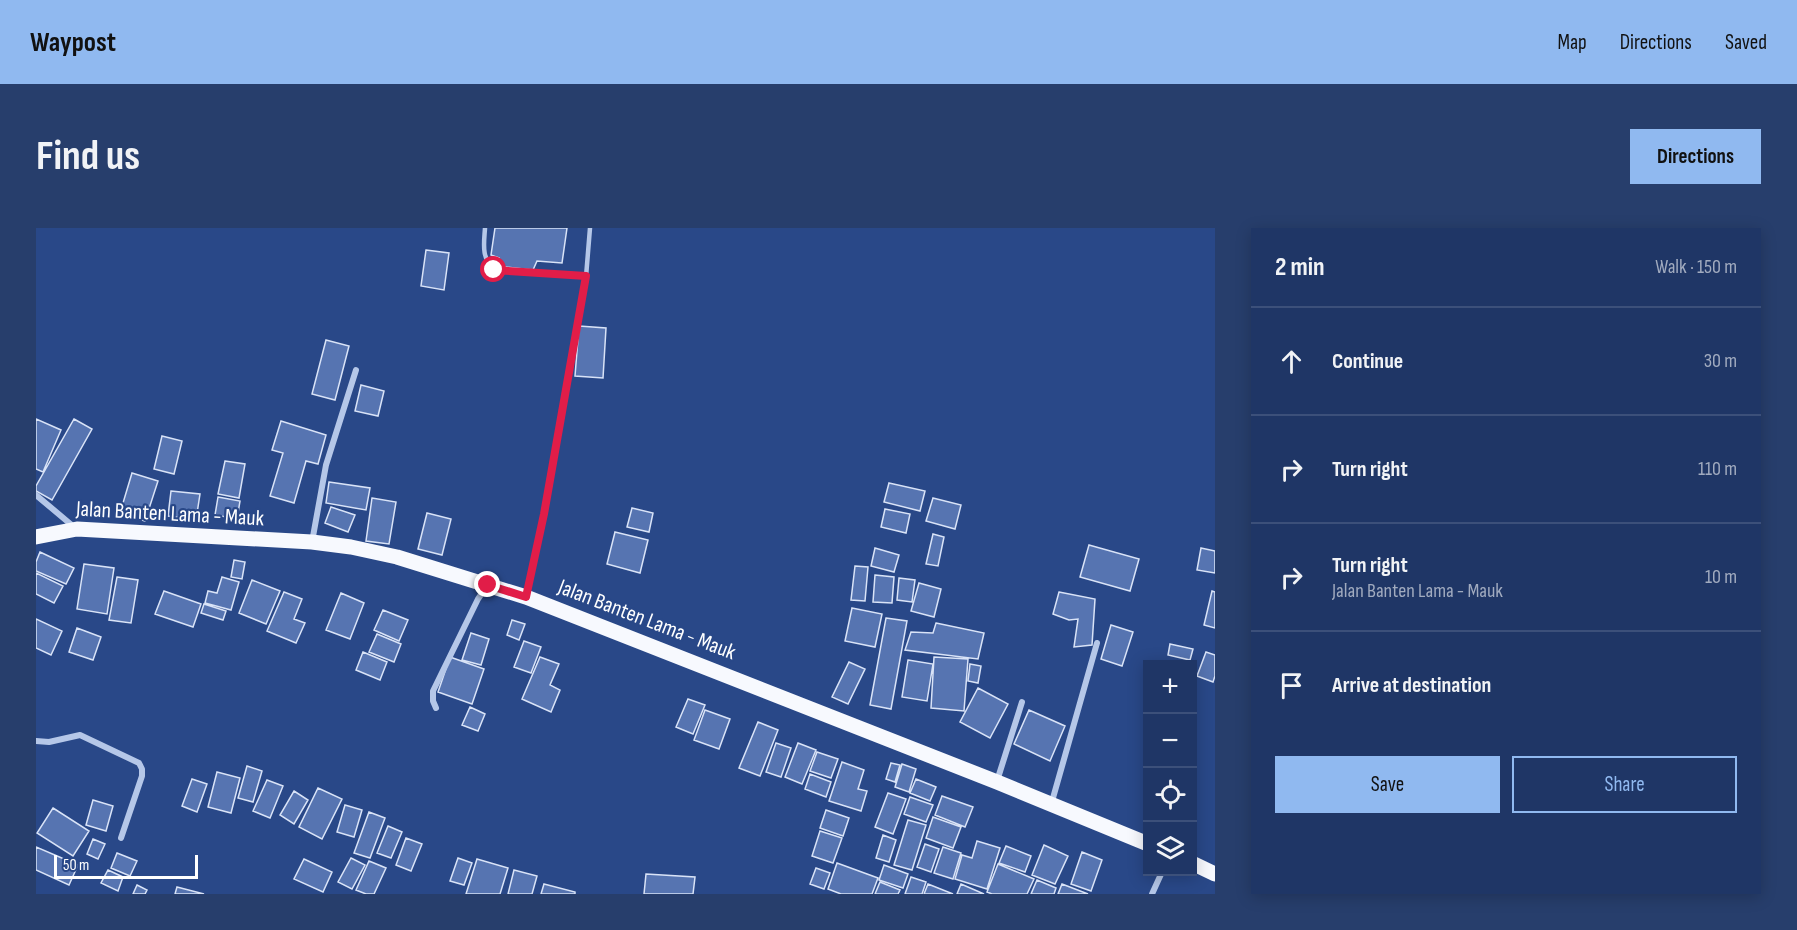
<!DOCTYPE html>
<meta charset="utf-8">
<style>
body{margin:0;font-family:"Sofia Sans Condensed",sans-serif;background:#273e6c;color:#f1f3f6}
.controls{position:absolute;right:18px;bottom:18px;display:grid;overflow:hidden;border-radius:0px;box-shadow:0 3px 15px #0003}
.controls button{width:54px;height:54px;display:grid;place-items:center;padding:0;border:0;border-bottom:2px solid #3c507a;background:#1f3666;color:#f1f3f6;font:30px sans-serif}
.scale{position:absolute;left:18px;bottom:15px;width:144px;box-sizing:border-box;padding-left:6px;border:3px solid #fff;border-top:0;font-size:16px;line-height:21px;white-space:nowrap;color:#fff;-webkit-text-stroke:4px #294888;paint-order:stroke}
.stop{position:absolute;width:18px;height:18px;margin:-14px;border:4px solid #e11d48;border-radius:50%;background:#fff}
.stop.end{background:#e11d48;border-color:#fff;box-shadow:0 2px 6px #0008}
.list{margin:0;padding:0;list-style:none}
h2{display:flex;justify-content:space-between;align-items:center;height:78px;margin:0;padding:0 24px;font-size:26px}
h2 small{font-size:20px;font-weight:400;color:#a1abbf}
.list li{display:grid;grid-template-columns:39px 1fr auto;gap:18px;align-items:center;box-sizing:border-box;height:108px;padding:0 24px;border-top:2px solid #3c507a}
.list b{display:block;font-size:22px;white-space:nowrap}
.list p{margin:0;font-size:20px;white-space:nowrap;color:#a1abbf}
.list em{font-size:20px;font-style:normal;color:#a1abbf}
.actions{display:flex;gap:12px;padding:18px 24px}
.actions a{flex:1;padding:14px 0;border:2px solid #90b9f0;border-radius:0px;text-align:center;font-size:21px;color:#90b9f0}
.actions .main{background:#90b9f0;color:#111}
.icon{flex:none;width:33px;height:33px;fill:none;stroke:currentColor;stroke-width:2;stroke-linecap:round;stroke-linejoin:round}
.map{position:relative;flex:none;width:1179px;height:666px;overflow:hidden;border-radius:0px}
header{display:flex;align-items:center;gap:36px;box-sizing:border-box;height:84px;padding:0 30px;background:#90b9f0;color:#111}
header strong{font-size:28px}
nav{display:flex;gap:33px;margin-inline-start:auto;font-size:21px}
.intro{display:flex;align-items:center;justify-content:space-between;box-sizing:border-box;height:144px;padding:0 36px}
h1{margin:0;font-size:42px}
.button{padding:15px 27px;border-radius:0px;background:#90b9f0;color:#111;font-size:21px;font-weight:700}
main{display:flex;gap:36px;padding:0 36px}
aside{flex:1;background:#1f3666;border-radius:0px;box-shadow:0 3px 15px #0003}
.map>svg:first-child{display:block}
</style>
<header>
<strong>Waypost</strong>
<nav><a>Map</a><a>Directions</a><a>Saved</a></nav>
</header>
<div class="intro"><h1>Find us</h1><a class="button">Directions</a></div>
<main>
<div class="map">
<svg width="1179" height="666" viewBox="0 0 1179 666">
<rect width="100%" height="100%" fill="#294888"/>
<path fill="#5674b1" stroke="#d9e3f7" stroke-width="1.5" d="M459,0h72l-5,35 -25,-2 -4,9 -37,-4 3,-8 -8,-3z
M390,22l23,3 -5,37 -23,-4z
M543,98l27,2 -3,50 -28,-2z
M290,112l23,6 -14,54 -23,-6z
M325,157l23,6 -6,25 -23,-5z
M0,191l25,11 -18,42 -7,-3z
M38,191l18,10 -40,71 -16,-9v-5z
M245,193l45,14 -8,29 -12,-3 -12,42 -24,-7 13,-43 -11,-3z
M126,208l20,5 -8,33 -20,-5z
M189,233l20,3 -6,34 -21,-4z
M96,245l26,8 -13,40 -25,-8z
M293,254l41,6 -4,22 -40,-7z
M853,255l36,8 -5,20 -36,-9z
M135,263l29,3 -4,26 -28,-4z
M182,269l22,4 -3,18 -22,-4z
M336,270l24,4 -7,42 -23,-3z
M897,270l28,7 -6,24 -29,-8z
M295,279l24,8 -7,17 -23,-9z
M596,280l21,5 -4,19 -22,-5z
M849,281l25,5 -4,19 -25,-6z
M391,285l24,6 -9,36 -24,-6z
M579,304l33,8 -8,33 -33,-9z
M897,306l11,3 -6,29 -12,-2z
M1053,317l50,14 -9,32 -50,-14z
M839,320l24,7 -5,17 -23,-6z
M1165,320l14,3v22l-18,-3z
M4,324l34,16 -8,16 -30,-13v-9z
M198,332l11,2 -3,17 -11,-2z
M48,336l30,4 -7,46 -30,-5z
M819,338l13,1 -3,34 -14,-1z
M0,345l27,13 -9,17 -18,-9z
M839,347l19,2 -2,26 -19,-1z
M81,349l21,3 -7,43 -22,-3z
M186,349l17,5 -8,28 -26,-7 3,-12 9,2z
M863,350l16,2 -3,22 -15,-2z
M216,352l28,11 -14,33 -27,-11z
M883,355l22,6 -7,28 -23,-6z
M128,363l37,13 -8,23 -38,-13z
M1176,363l3,1v36l-11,-3z
M248,364l18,7 -8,20 11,4 -9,20 -29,-12z
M1023,364l36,7 -3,46 -18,2 4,-28 -9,1 -16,-6z
M305,365l23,10 -14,36 -24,-9z
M168,376l22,7 -3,9 -22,-7z
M816,380l30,6 -7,33 -30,-6z
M347,382l25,10 -9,21 -25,-11z
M850,390l21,3 -16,88 -21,-4z
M0,391l26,12 -11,24 -15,-7z
M476,392l13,4 -6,16 -12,-5z
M900,395l48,10 -6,26 -73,-9 6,-18 22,1z
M1075,397l22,7 -11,34 -21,-7z
M41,400l24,9 -8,23 -24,-8z
M435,405l18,6 -8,26 -19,-5z
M341,406l24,10 -7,18 -25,-10z
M488,413l17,6 -10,26 -17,-6z
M1134,416l23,5 -3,11 -22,-5z
M327,424l24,10 -7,18 -24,-10z
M1170,424l9,3v21l-2,6 -16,-6z
M414,429l34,12 -12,35 -34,-12z
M504,429l19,7 -9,21 10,5 -9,22 -29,-13z
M898,429l34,2 -4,52 -33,-3z
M872,432l25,4 -6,37 -25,-4z
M813,434l16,7 -17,35 -16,-7z
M934,436l11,2 -3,17 -10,-2z
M942,460l30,16 -18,34 -30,-16z
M652,471l17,6 -12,29 -17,-7z
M434,479l15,7 -7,17 -16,-6z
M669,482l25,9 -11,30 -25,-9z
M993,482l36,16 -15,35 -36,-17z
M722,494l20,8 -18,46 -21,-8z
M740,515l15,5 -10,29 -15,-5z
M762,515l18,7 -14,34 -17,-7z
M781,524l21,7 -7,19 -21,-7z
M806,534l22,8 -6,19 9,2 -6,20 -32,-10z
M855,535l9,2 -5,17 -9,-3z
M866,536l14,5 -7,23 -14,-5z
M211,538l15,5 -9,31 -15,-4z
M181,544l23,6 -9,35 -23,-6z
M774,546l21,8 -5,15 -21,-8z
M156,551l15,5 -10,28 -15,-6z
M880,551l20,8 -6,14 -20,-8z
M231,552l16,6 -13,32 -17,-7z
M282,560l24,11 -20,40 -23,-12z
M258,563l14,9 -14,24 -14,-9z
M852,565l18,6 -13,35 -18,-7z
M906,568l31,11 -8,20 -30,-12z
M874,569l23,8 -7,17 -22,-8z
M57,572l20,6 -7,25 -20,-6z
M309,577l17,5 -8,27 -17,-5z
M17,580l36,23 -16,25 -36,-23z
M790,582l23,8 -6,18 -23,-8z
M333,584l16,6 -15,40 -16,-5z
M897,589l28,10 -8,21 -27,-10z
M872,592l18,5 -14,45 -18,-5z
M352,598l14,6 -11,26 -14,-5z
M784,603l22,7 -9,25 -21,-7z
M847,607l13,5 -7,22 -13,-4z
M370,610l16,6 -11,27 -15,-6z
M57,611l12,5 -7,15 -11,-5z
M941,613l23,7 -13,41 -32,-10 7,-24 10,3z
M889,616l14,5 -8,23 -14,-5z
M1008,617l24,11 -13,28 -23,-9z
M970,618l25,10 -6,16 -26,-9z
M0,619l42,18 -9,20 -33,-15z
M907,619l18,6 -8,26 -19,-6z
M1046,624l20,8 -11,31 -20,-7z
M81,625l20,8 -7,15 -19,-8z
M315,630l14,7 -13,24 -14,-7z
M422,630l14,5 -8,22 -14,-4z
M268,631l28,13 -9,20 -29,-13z
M441,631l31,9 -8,26h-34z
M333,633l17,7 -12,26h-8l-10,-4z
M801,635l41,15 -6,16h-31l-13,-5z
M962,636l36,15 -7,15h-35l-5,-2z
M848,637l24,9 -5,14 -24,-8z
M780,640l14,5 -6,16 -14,-5z
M72,642l15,7 -5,14 -17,-8z
M478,642l23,6 -5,18h-24z
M610,646l49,3 -2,17h-49z
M875,649l15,5 -4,12h-17z
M1001,652l19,8 -2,6h-23z
M844,654l20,8 -2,4h-23z
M508,656l31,8v2h-34z
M892,656l25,10h-29z
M925,656l23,10h-27z
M1026,656l26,10h-30z
M101,657l10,5 -2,4h-12z
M141,659l27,7h-29z"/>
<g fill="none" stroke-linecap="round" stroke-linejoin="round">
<path stroke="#b5c7e8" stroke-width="4.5" d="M449,0c-1,16 -4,29 9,42l92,7
M491,366l18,-80 41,-237 4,-49"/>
<path stroke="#b5c7e8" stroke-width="6" d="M0,267l38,32
M276,314l14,-77 30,-95
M400,480l-3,-7v-10l45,-92 9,-13
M0,513l13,1 31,-7 59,28 3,6v7l-21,62
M961,553l25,-79
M1015,577l46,-162
M1116,666l10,-22"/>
<path stroke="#f7f9fe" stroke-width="15" d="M0,309l41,-8 235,13 39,5 46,10 129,40 471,185 151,62
M1156,635l23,11"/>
</g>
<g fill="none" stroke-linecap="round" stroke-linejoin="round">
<path stroke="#e11d48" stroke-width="8" d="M452,357l38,12 18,-83 42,-238 -92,-6"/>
</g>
<g text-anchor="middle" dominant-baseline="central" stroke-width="4.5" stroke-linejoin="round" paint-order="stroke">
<g font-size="22" fill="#fff" stroke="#294888">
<text transform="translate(134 286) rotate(3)">Jalan Banten Lama - Mauk</text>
<text transform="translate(611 392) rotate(21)">Jalan Banten Lama - Mauk</text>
</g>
</g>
</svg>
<div class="controls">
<button>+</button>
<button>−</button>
<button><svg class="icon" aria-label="locate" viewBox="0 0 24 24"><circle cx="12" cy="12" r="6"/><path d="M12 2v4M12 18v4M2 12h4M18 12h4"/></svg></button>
<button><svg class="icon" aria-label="layers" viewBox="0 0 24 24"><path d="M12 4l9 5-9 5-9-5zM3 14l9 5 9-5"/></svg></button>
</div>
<div class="scale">50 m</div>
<div class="stop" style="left:458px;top:42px"></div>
<div class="stop end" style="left:452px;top:357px"></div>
</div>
<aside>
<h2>2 min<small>Walk · 150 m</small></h2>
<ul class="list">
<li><svg class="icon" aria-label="ahead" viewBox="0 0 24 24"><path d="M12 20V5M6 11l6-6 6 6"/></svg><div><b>Continue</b></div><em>30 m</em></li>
<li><svg class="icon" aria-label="right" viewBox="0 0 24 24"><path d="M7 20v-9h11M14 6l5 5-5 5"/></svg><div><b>Turn right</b></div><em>110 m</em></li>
<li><svg class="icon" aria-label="right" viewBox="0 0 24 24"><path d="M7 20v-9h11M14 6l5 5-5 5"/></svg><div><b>Turn right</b><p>Jalan Banten Lama - Mauk</p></div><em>10 m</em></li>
<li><svg class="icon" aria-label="arrive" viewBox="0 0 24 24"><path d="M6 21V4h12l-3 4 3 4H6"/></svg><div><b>Arrive at destination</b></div></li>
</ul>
<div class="actions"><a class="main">Save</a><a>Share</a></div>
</aside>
</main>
